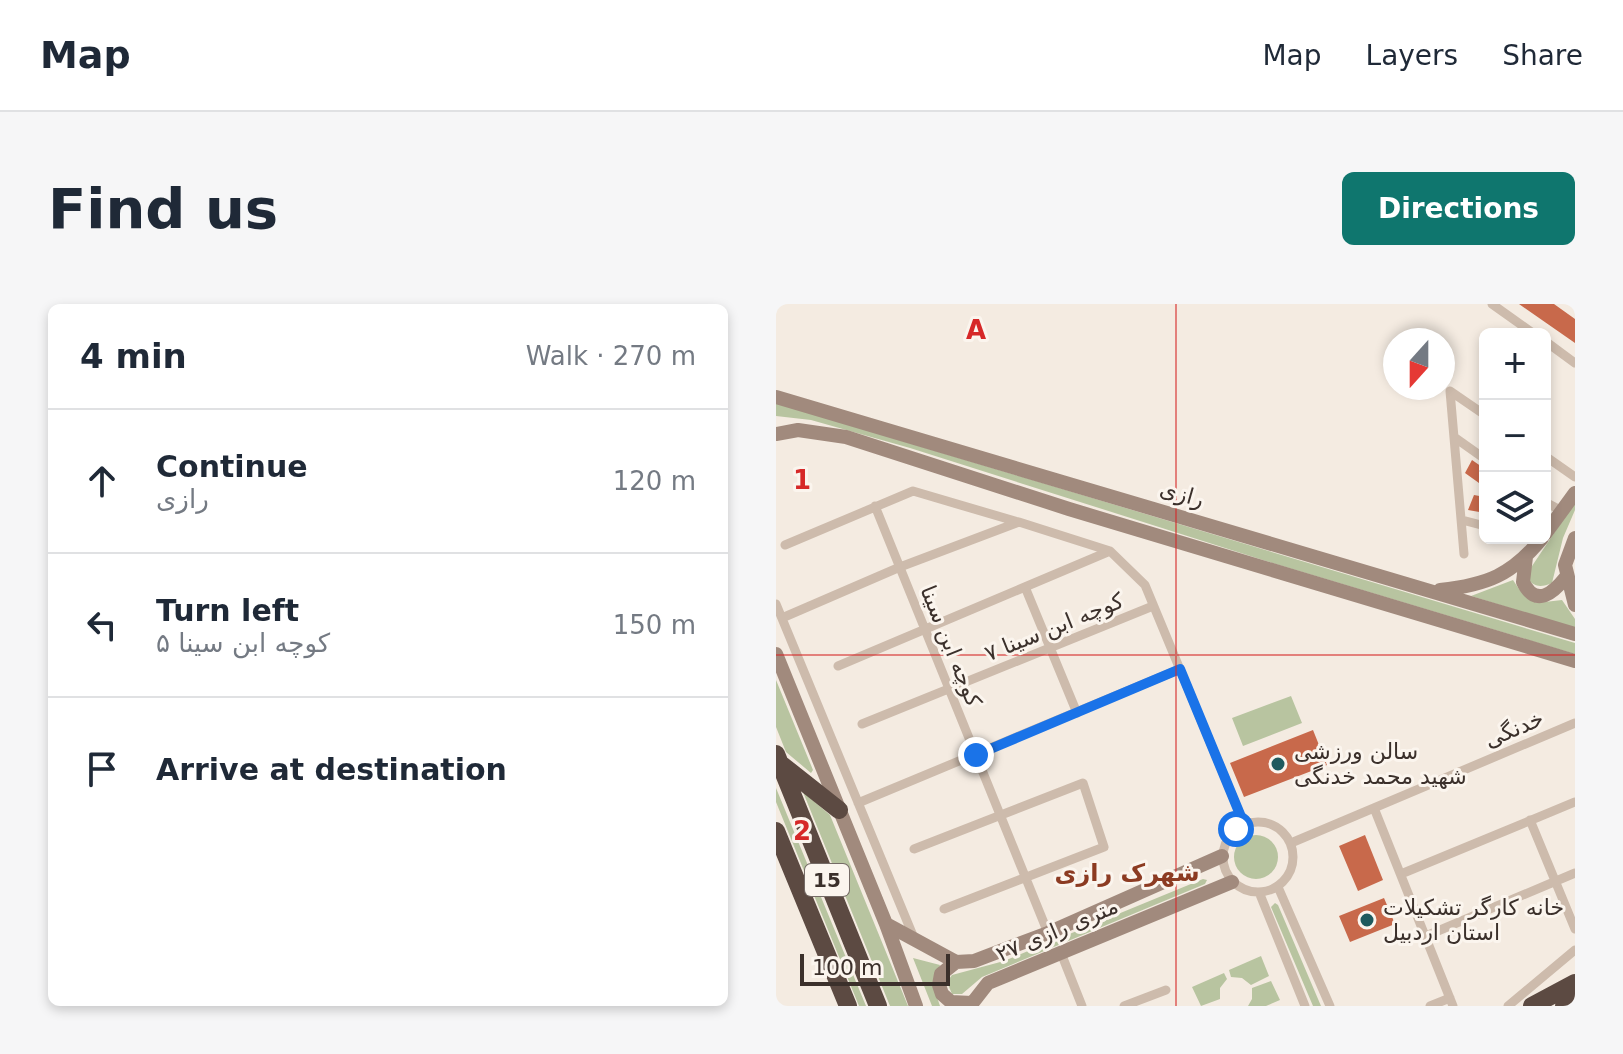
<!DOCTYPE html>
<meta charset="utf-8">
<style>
body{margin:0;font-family:"DejaVu Sans",Vazirmatn,sans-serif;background:#f6f6f7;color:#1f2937}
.controls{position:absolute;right:24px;top:24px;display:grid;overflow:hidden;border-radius:12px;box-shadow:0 4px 12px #0003}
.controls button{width:72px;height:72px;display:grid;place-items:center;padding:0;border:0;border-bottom:2px solid #e0e1e3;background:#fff;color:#1f2937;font:40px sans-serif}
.compass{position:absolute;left:607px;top:24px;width:72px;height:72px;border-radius:50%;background:#fff;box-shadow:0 4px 12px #0003;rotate:201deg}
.scale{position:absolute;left:24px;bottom:20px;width:150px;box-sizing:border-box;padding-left:8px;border:4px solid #3b302b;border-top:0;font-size:22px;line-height:28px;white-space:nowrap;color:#3b302b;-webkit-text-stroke:6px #fbf5ee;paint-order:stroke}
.stop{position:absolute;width:24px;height:24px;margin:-18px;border:6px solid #1a73e8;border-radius:50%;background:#fff}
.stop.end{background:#1a73e8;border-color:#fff;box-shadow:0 2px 8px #0008}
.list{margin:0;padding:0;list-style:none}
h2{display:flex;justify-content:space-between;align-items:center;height:104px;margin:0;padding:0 32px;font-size:34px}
h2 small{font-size:26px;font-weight:400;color:#747a83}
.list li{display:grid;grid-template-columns:52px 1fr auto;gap:24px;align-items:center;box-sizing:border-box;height:144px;padding:0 32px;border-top:2px solid #e0e1e3}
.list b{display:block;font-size:30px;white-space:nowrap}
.list p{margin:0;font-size:26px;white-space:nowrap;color:#747a83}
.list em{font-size:26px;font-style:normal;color:#747a83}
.icon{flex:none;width:44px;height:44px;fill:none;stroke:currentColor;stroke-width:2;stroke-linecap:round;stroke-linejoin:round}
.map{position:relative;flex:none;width:799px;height:702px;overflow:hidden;border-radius:12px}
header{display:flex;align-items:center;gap:48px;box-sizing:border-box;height:112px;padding:0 40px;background:#fff;border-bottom:2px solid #e0e1e3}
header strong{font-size:38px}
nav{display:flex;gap:44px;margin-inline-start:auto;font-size:28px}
.intro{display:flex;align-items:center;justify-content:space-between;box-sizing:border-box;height:192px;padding:0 48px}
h1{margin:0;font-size:56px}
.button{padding:20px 36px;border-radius:12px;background:#0f766e;color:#fff;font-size:28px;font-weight:700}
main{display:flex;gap:48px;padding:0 48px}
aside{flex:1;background:#fff;border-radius:12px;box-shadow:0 4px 12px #0003}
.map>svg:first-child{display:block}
</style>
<header>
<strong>Map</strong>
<nav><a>Map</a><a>Layers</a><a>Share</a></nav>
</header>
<div class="intro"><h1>Find us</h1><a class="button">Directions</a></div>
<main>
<aside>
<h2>4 min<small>Walk · 270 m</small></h2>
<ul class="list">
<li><svg class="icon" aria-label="ahead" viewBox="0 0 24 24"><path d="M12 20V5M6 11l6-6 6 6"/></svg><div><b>Continue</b><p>رازی</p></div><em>120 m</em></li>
<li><svg class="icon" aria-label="left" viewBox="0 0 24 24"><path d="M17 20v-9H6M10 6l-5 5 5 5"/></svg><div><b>Turn left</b><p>کوچه ابن سینا ۵</p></div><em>150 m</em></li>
<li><svg class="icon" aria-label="arrive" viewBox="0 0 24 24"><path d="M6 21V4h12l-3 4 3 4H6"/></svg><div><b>Arrive at destination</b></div></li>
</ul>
</aside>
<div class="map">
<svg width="799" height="702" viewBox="0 0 799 702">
<rect width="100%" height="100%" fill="#f4ebe1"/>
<path fill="#b8c4a0" d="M0,99l799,240v11l-309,-93 -356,-113 -99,-28 -35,-4z
M799,198v8l-12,28 -11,45c-10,4 -17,5 -24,-4l2,-10z
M737,276l6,9 17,14 26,-3 13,19v9l-104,-32z
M0,376l37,90 -2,3 -25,-21 -10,-25z
M515,392l11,27 -59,23 -11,-28z
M0,484l90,218h-7l-83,-204z
M27,488l27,23 78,191h-18z
M458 553a22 22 0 1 1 44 0a22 22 0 1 1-44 0Z
M427,575l4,1 -2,4 -223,93 -20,17h-10l-5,-12 5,-7 52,-14z
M499,599l3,2 43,101h-8l-42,-99z
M485,652l8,20 -18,9 -9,-7 -11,-1 -2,-7z
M137,654l27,7 -7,20 7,21h-8z
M448,669l3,6 -7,9v11l-19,7 -9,-19z
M495,677l9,19 -14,6h-18l4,-7v-11z"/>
<path fill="#c8694b" d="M743,0h35l21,15v24z
M696,156l13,9v5l-6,9 -14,-10z
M698,191l11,2v16l-17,-3z
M537,426l14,35 -83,32 -14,-34z
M589,531l18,45 -25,11 -19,-45z
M608,594l11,26 -45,18 -11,-26z"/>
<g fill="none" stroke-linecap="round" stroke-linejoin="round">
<path stroke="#cdbbac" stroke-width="9" d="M716,0l42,30
M769,37l30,22
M674,87l14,163
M674,87l35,24
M678,133l31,22
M769,152l30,21
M769,198l17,9
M99,202l173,427
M686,216l23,6
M9,241l128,-54 105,31
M249,283l52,126
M0,300l138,334
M6,314l118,-51 119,-45 91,29
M62,362l272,-115 35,34 99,239
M86,420l291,-118
M82,499l322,-134
M598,504l79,198
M754,516l45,109
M447 553a35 35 0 1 1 70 0a35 35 0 1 1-70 0Z
M515,539l284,-120
M138,545l169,-66 21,64 -160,62
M625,570l174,-72
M502,583l52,119
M483,588l46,114
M650,632l149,-63
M285,649l21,53
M348,702l42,-16
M654,702l20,-8
M732,702l67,-56"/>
<path stroke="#a18a7d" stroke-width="14" d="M0,93l799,237
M0,130l22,-4 48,7 223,72 506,152
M769,230l30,-41
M799,234l-10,27 10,40
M750,253l-3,25c13,27 31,10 43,-5
M664,286c47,-5 72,-15 102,-52
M0,350l110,270 30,82
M110,620l70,38 18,-1 74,-28 174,-77
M180,658l-15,12 -2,11 3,9 9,8 21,1
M194,702l18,-23 244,-101"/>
<path stroke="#5c4a42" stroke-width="18" d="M0,450l102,252
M6,461l57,45
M0,527l72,175
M756,702l43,-23
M788,702l11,-11"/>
</g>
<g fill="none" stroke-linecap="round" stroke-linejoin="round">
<path stroke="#1a73e8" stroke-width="10" d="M200,451l204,-86 64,155 -8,5"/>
</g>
<path fill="none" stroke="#d62828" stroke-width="2" stroke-opacity="0.55" d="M400,0v702M0,351h799"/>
<g fill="#1f5a5e" stroke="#fbf5ee" stroke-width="3">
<circle cx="502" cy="460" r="8"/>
<circle cx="591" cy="616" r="8"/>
</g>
<g text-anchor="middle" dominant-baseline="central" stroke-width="6" stroke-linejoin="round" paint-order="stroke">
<rect fill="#fbf5ee" stroke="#756b66" stroke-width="2" x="29" y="560" width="44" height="32" rx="6"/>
<g font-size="20" font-weight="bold" fill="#3b302b">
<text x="51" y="576">15</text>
</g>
<g font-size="22" fill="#3b302b" stroke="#fbf5ee">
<text transform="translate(406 190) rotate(16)">رازی</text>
<text transform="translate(278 323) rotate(-22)">کوچه ابن سینا ۷</text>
<text transform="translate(175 342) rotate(68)">کوچه ابن سینا</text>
<text transform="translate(738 425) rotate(-23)">خدنگی</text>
<text transform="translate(281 626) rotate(-23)">۲۷ متری رازی</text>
</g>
<g font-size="22" fill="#3b302b" stroke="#fbf5ee" text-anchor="start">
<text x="518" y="447">سالن ورزشی<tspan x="518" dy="25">شهید محمد خدنگی</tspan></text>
<text x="607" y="603">خانه کارگر تشکیلات<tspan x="607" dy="25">استان اردبیل</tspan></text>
</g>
<g font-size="24" font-weight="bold" fill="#8c3b22" stroke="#fbf5ee">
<text x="351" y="569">شهرک رازی</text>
</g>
</g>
<g font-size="26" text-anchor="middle" font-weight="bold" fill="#d62828" stroke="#fbf5ee" stroke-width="6" stroke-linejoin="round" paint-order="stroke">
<text x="200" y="35">A</text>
<text x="26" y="185">1</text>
<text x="26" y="536">2</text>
</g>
</svg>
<div class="controls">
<button>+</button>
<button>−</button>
<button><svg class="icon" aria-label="layers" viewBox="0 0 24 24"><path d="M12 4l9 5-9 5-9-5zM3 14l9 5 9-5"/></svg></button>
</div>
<svg class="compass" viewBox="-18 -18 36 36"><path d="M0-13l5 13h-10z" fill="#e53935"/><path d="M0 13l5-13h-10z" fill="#747a83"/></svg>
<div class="scale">100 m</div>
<div class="stop" style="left:460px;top:525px"></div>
<div class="stop end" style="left:200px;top:451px"></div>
</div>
</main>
